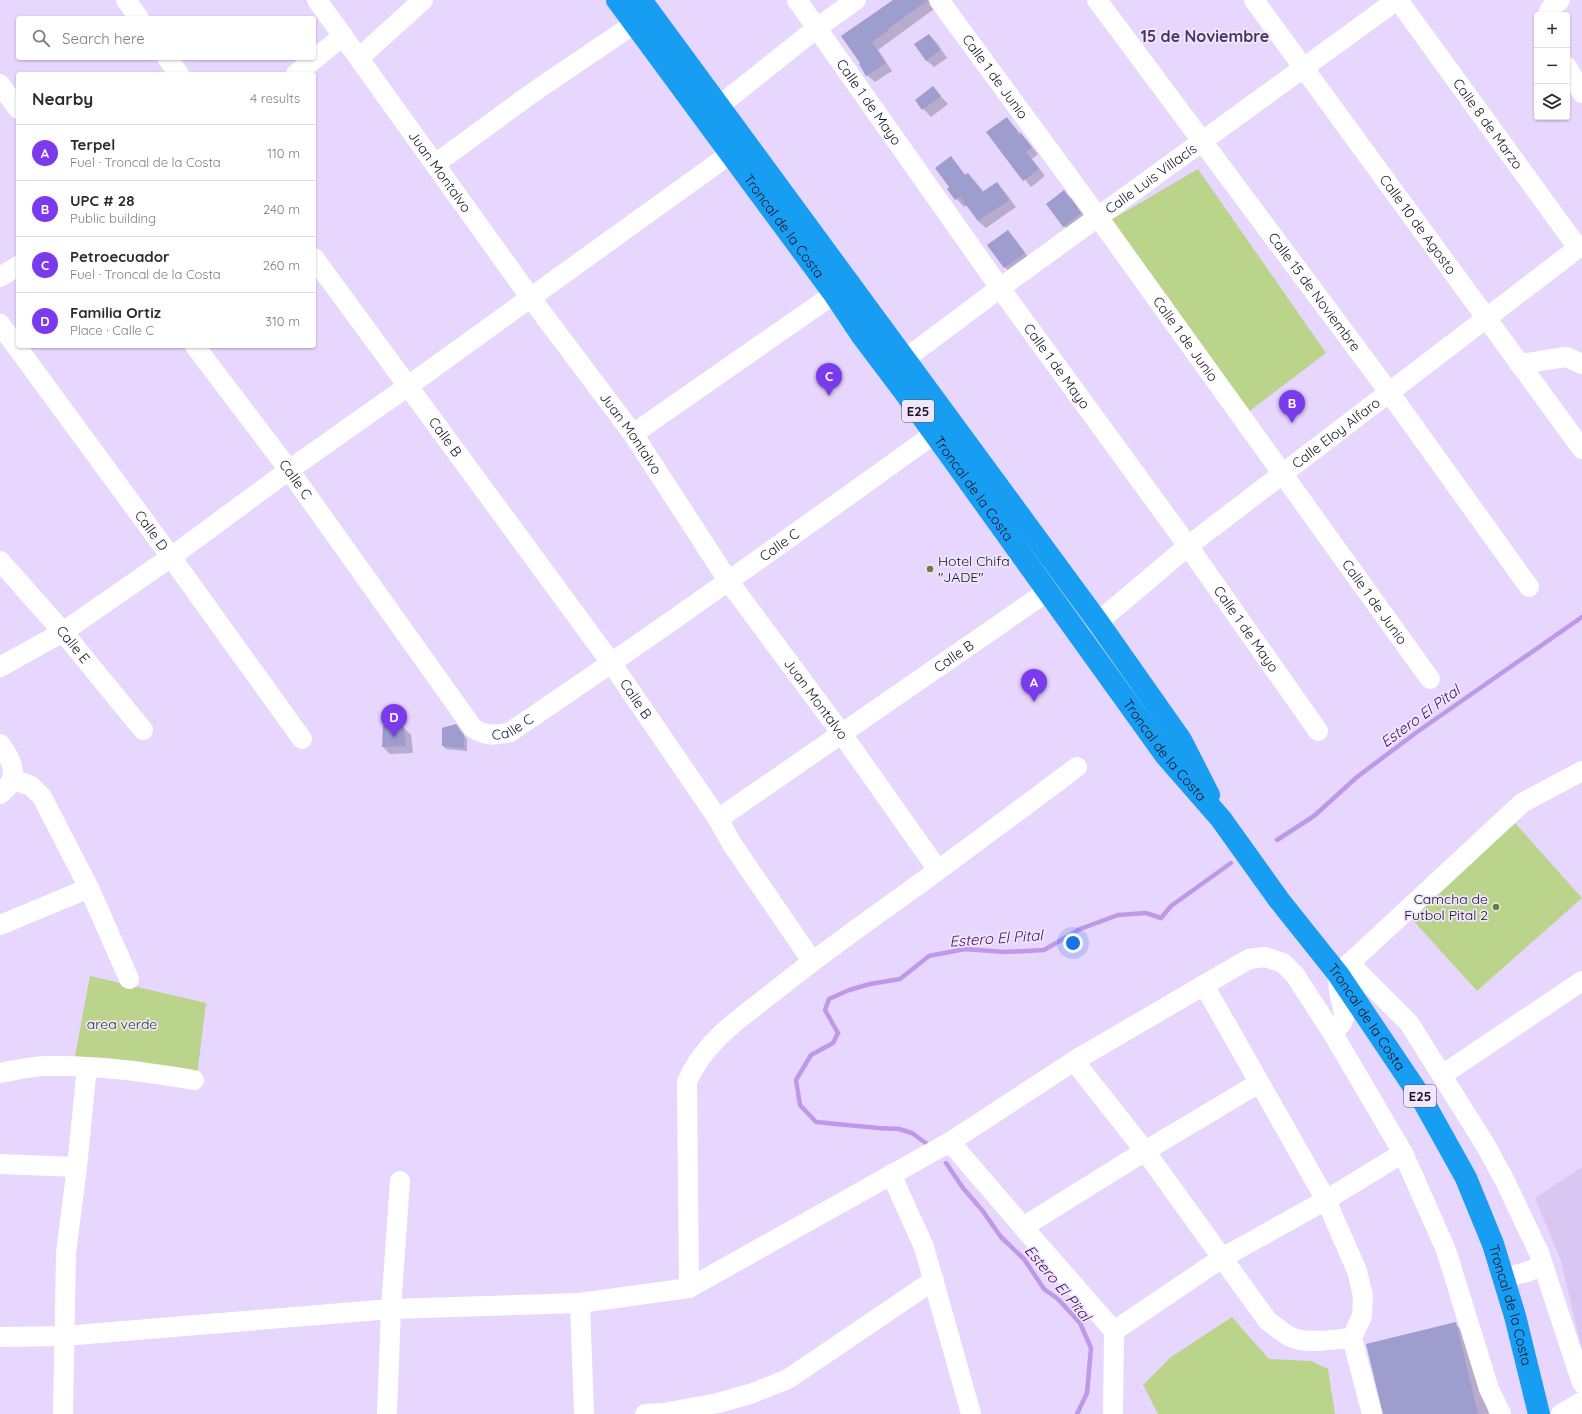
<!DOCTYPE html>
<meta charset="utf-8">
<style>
body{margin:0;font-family:Quicksand,sans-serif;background:#f7f7f7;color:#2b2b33}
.controls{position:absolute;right:12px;top:12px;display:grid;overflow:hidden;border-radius:4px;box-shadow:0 1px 3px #0004}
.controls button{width:36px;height:36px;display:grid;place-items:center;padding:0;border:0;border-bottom:1px solid #e1e1e2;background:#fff;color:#2b2b33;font:20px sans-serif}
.you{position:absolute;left:1073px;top:943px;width:14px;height:14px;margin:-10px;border:3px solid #fff;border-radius:50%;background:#1a73e8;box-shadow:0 0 0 6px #1a73e833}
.badge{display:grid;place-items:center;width:26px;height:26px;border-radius:50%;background:#7c3aed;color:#fff;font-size:13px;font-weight:700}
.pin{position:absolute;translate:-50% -33px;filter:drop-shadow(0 1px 2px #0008)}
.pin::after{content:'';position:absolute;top:21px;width:14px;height:12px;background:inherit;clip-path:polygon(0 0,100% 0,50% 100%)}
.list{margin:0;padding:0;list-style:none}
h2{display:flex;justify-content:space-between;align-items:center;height:52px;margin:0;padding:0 16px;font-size:17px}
h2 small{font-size:13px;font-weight:400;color:#7c7c81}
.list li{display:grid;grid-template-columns:26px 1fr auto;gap:12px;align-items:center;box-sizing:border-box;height:56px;padding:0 16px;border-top:1px solid #e1e1e2}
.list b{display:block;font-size:15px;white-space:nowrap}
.list p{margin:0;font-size:13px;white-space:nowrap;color:#7c7c81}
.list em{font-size:13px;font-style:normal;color:#7c7c81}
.icon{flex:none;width:22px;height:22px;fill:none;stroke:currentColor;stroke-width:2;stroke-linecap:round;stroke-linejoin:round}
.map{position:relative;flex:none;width:1582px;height:1414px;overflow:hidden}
.search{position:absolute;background:#fff;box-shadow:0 1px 3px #0004;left:16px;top:16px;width:300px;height:44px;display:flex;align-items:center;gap:10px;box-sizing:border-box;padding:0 14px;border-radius:4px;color:#7c7c81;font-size:15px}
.panel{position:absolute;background:#fff;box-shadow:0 1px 3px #0004;left:16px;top:72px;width:300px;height:276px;border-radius:4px}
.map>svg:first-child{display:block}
</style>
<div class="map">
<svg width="1582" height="1414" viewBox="0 0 1582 1414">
<rect width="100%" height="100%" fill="#e7d6fe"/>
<path fill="#dac6f3" d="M1582,1167v183l-21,-89 -26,-63z"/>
<path fill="#bad48c" d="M1198,169l128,184 -79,60 -136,-193z
M1515,823l67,75 -105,93 -67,-74z
M90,976l116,27 -9,73 -122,-20z
M1232,1317l37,42 42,2 17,8 7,45h-177l-15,-29 28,-28z"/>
<path fill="#0003" d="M892,0h36l6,9 -56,41 14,21 -17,11 -8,-7 -6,-12 -19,-27 51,-35z
M929,35l8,8 10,15 -13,9 -8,-7z
M933,88l15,16 -17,13 -15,-16z
M1007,118l31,36 -6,5 13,17 -14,11 -44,-55z
M951,158l15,18 2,-2 7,7 9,11 13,-9 7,8 12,16 -30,21 -8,-7 -11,-16 -3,2 -16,-18 2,-2z
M1064,192l8,7 16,22 -17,13 -7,-8z
M1008,231l7,8 16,22 -19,14 -7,-8 -16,-22z
M404,728l7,7 2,18 -23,1 -7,-7z
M459,729l8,10v12l-21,-2 -3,-3z
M1455,1324l16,15 18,75h-105z"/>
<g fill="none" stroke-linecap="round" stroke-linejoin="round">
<path stroke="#bd99e7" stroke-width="4.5" d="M1277,840l37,-24 43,-39 60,-45 165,-115
M931,1147l-19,-14 -13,-4 -21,-1 -62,-6 -16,-17 -4,-25 15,-25 22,-12 5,-10 -13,-23 4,-11 20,-9 21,-6 30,-5 29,-23 36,-7 39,3 40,-2 36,-21 38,-14 28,-2 15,5 10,-12 60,-43
M946,1163l17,25 19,22 19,27 23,22 20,30 14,10 22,24 11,25 -4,45 -10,21"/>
</g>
<path fill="#9d9dce" d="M893,0h35l-40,29 1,1 -17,12 14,21 -20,13 -7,-12 1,-1 -19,-27z
M929,34l11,16 -14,11 -12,-17z
M933,86l8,10 -19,14 -7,-10z
M1007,117l12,18 2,-2 11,14 -6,5 13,17 -16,12 -37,-49z
M951,156l14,19 3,-2 14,19 15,-10 12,18 -31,21 -18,-24 -5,3 -8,-11 2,-2 -14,-19z
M1064,190l17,23 -18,14 -17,-23z
M1008,230l17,23 -21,15 -17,-23z
M456,724l8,11v13l-22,-2v-18z
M383,725l21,2 2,19 -24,1z
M1456,1322l22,92h-95l-17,-70z"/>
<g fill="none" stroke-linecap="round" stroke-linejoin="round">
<g stroke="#fff" stroke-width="20">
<path d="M126,0l13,18"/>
<path id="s1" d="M317,0l213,297 103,137 96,148 113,152 96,136"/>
<path id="s2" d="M797,0l203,288 188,258 130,185"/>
<path id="s3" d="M939,0l159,217 332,462"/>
<path id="s4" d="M1097,0l292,392 140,195"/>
<path id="s5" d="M1254,0l328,449"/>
<path id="s6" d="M1398,0l180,248"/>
<path d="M1548,15l2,-6 10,-9"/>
<path d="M167,58l12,16"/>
<path d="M359,58l64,-58"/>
<path d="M1567,67l15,26"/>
<path d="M296,74l47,-38"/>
<path d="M0,84l18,25"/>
<path d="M719,106l98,-78 39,-28"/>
<path d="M435,164l100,-73 99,-67"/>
<path id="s7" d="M314,258l298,406 106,155 330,-228"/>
<path d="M0,277l18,-11"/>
<path id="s8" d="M0,324l171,233 131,182"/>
<path id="s9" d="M195,346l94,124 184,258c12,8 23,8 37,4 144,-97 284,-197 424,-298"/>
<path id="s10" d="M905,359l95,-71 397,-288"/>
<path d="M1519,364l47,-7 16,7"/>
<path d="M633,434l214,-149"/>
<path id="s11" d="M0,561l63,71 80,98"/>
<path id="s12" d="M1098,622l90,-76 394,-301"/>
<path d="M0,667l63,-35 108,-75 118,-87 119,-84 322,-232"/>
<path d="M0,744c13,17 21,34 0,50"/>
<path d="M12,779l19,7 11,11 47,91 40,91"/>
<path d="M718,819l14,25 80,117"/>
<path d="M0,925l89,-37"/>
<path d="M1349,963l60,60 77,123 18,33 36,76 3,10 -16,7 -24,6"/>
<path d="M1204,985l122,215 31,71 6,25 -1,20 -10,22 20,76"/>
<path d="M1332,1032c17,-11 12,-19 8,-36 -2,-6 -1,-15 -2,-22l184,-171 60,-32"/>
<path d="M1074,1061l71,90 122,169c8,6 16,14 26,18 14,6 43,1 59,0"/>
<path d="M0,1073c16,-3 32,-7 48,-7 49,-1 98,6 146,14"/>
<path d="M1442,1075l140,-94"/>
<path d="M950,1142l73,85 122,-76 114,-68"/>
<path d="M0,1164l77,3 -11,86 -3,161"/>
<path d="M77,1167l10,-100"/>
<path d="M891,1174l33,73 47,167"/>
<path d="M1023,1227l91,104"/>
<path d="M1543,1265l39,118"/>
<path d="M689,1288l-2,-206c17,-41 55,-65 89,-92 47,-38 97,-73 146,-108 52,-38 104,-77 155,-115"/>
<path d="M580,1303l4,111"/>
<path d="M0,1337l64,-1 327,-27 189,-6 109,-15 261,-146 124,-81 130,-76 45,-26 16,-2 18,6 12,12 37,57 71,121 43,97 43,139 12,25"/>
<path d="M387,1414l4,-105 9,-128"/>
<path d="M645,1414l19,-1 54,-10 32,-9 38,-15 146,-99"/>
<path d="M1113,1414l1,-83 108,-73 104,-58 77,-47"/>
<path d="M1561,1414l21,-12"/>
</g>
<g stroke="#179df2" stroke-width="22">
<path id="s13" d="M617,0l217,294 28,42 46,61 258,359 55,63 58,81 59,74 84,125 44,79 27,66 22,72 24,98"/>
<path d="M641,0l457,622 83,118 28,55"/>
</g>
</g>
<g fill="#688134" stroke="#f0e7fc" stroke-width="1.5">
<circle cx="930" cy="569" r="4"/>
<circle cx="1496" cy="907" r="4"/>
</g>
<g text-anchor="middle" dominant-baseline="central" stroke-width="3.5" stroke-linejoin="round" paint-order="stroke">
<g fill="#f0e7fc" stroke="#5a5264" stroke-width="1">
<rect x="902" y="400" width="32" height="22" rx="3"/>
<rect x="1404" y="1085" width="32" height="22" rx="3"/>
</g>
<g font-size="13" font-weight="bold" fill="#1a1223">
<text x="918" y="411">E25</text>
<text x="1420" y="1096">E25</text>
</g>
<g font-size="14" fill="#1a1223" stroke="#f0e7fc">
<text stroke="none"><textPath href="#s3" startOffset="95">Calle 1 de Junio</textPath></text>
<text stroke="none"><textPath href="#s2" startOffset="125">Calle 1 de Mayo</textPath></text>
<text stroke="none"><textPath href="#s6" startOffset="153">Calle 8 de Marzo</textPath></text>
<text stroke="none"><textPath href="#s1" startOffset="211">Juan Montalvo</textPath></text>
<text stroke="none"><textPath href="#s10" startOffset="305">Calle Luis Villacís</textPath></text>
<text stroke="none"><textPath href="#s5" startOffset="278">Calle 10 de Agosto</textPath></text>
<text stroke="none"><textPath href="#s13" startOffset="281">Troncal de la Costa</textPath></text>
<text stroke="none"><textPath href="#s4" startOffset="364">Calle 15 de Noviembre</textPath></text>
<text stroke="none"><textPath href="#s3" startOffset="419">Calle 1 de Junio</textPath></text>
<text stroke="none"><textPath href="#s2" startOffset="449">Calle 1 de Mayo</textPath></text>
<text stroke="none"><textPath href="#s12" startOffset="304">Calle Eloy Alfaro</textPath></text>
<text stroke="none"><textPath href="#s1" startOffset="535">Juan Montalvo</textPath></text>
<text stroke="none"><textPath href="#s7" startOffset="222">Calle B</textPath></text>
<text stroke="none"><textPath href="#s9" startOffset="167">Calle C</textPath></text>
<text stroke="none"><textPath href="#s13" startOffset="605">Troncal de la Costa</textPath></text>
<text stroke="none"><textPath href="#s8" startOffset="256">Calle D</textPath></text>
<text stroke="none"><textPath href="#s9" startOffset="839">Calle C</textPath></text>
<text stroke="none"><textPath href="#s3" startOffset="743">Calle 1 de Junio</textPath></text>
<text stroke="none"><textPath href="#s2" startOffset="773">Calle 1 de Mayo</textPath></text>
<text stroke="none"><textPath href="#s11" startOffset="111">Calle E</textPath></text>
<text stroke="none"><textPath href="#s7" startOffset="978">Calle B</textPath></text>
<text stroke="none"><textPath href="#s7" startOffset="546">Calle B</textPath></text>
<text stroke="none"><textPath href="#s1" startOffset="859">Juan Montalvo</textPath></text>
<text stroke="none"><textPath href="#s9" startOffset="515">Calle C</textPath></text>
<text stroke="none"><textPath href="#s13" startOffset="929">Troncal de la Costa</textPath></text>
<text stroke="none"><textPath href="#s13" startOffset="1264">Troncal de la Costa</textPath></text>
<text stroke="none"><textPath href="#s13" startOffset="1588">Troncal de la Costa</textPath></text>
</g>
<g font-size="14" fill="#1a1223" stroke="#f0e7fc" text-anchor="start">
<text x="938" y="561">Hotel Chifa<tspan x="938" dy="16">"JADE"</tspan></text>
<text x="1488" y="899" text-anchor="end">Camcha de<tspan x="1488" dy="16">Futbol Pital 2</tspan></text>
</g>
<g font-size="14" fill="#2c3714" stroke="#f0e7fc">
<text x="122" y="1024">area verde</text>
</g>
<g font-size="15" font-style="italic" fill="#400967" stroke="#f0e7fc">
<text transform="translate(1420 716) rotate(-36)">Estero El Pital</text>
<text transform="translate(996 938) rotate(-4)">Estero El Pital</text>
<text transform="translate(1058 1283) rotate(50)">Estero El Pital</text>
</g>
<g font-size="16" font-weight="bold" fill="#49365f" stroke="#f0e7fc">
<text x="1205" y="36">15 de Noviembre</text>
</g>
</g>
</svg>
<div class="controls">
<button>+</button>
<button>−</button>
<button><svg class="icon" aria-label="layers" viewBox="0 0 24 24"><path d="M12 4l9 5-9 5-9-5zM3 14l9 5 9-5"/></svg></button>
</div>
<div class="you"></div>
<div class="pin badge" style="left:1034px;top:702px">A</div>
<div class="pin badge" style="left:1292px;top:423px">B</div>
<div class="pin badge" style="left:829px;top:396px">C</div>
<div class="pin badge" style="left:394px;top:737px">D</div>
<div class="search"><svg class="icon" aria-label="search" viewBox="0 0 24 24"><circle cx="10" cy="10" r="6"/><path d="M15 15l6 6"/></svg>Search here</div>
<section class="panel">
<h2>Nearby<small>4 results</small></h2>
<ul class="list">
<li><span class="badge">A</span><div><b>Terpel</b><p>Fuel · Troncal de la Costa</p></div><em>110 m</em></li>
<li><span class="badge">B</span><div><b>UPC # 28</b><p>Public building</p></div><em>240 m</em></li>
<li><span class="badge">C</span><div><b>Petroecuador</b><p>Fuel · Troncal de la Costa</p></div><em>260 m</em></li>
<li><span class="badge">D</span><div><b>Familia Ortiz</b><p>Place · Calle C</p></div><em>310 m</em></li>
</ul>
</section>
</div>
